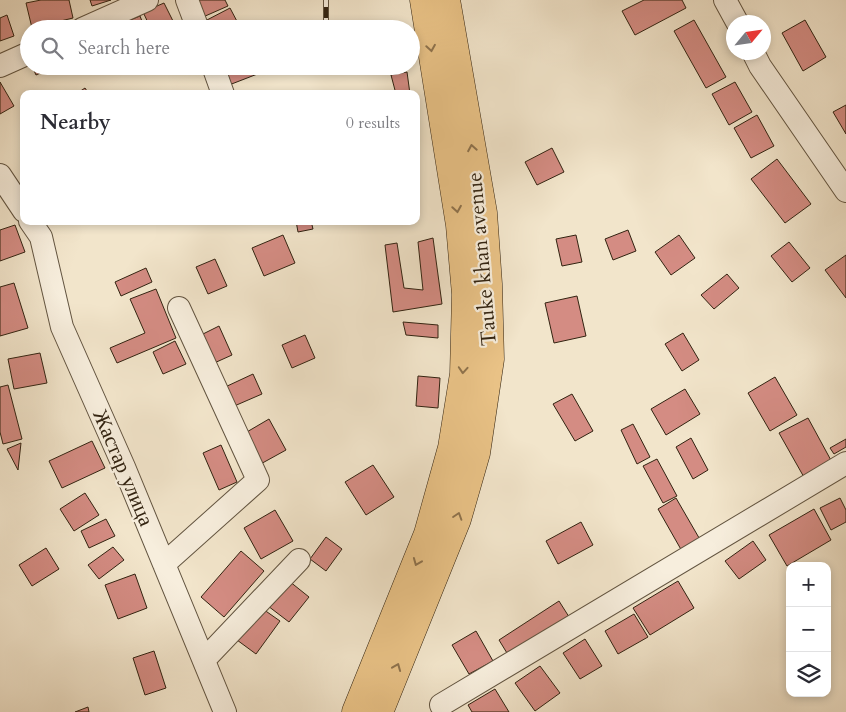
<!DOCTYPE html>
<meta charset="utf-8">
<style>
body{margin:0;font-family:Cardo,serif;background:#f2f2f3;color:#2b2b33}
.controls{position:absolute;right:15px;bottom:15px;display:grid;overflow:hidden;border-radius:10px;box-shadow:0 2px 8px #0003}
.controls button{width:45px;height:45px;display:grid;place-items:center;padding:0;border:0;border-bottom:1px solid #e1e1e2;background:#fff;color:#2b2b33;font:25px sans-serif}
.compass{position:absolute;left:726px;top:15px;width:45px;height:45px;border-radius:50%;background:#fff;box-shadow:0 2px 8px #0003;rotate:61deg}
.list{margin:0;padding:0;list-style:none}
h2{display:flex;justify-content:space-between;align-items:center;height:65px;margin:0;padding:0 20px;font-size:21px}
h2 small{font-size:16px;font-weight:400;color:#7c7c81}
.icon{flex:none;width:28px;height:28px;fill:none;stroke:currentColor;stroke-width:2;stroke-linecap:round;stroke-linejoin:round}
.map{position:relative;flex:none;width:846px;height:712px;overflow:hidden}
.search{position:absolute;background:#fff;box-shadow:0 2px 8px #0003;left:20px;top:20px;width:400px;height:55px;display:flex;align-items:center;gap:12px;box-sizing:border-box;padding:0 18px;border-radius:28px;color:#7c7c81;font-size:19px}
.panel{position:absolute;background:#fff;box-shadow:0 2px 8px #0003;left:20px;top:90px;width:400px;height:135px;border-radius:10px}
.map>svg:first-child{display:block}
</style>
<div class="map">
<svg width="846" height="712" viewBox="0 0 846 712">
<rect width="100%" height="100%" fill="#f2e5cb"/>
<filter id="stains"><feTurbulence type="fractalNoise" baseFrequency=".004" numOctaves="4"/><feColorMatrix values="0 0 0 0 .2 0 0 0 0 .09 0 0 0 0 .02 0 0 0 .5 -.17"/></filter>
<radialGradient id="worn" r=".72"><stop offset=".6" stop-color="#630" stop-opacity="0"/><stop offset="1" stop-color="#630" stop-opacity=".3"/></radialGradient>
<path fill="#d48c83" stroke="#322311" d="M41,0h28l4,18 -41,10 -6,-25z
M90,0h21l-19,6z
M195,0h30l3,6 -25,11z
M644,0h38l4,8 -51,27 -13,-24z
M164,3l11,22 -8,4h-16l-8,-17z
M230,8l10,19 -4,2h-27l-4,-8z
M7,15l7,21 -14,5v-23z
M140,16l5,13h-29l-1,-3z
M694,20l32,57 -20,11 -32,-57z
M805,20l21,37 -23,14 -21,-38z
M32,66h24l-20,9z
M237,66h21l2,7 -31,12 -5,-14z
M407,72l3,22h-14l-5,-19z
M0,82l14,24 -14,8z
M735,82l17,30 -23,13 -17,-31z
M85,88l4,6h-13z
M846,105v29l-13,-22z
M757,115l17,31 -23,12 -17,-30z
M552,148l12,24 -27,13 -12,-23z
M777,159l34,45 -26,19 -34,-44z
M296,221h15l2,8 -15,3z
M15,225l10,27 -25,9v-31z
M628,230l8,21 -23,9 -8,-21z
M283,235l12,28 -31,13 -12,-28z
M576,235l6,27 -20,4 -6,-27z
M679,235l16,23 -24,17 -16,-23z
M433,238l9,66 -49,8 -8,-67 12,-2 7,45 19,2 -5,-48z
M789,242l21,26 -18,14 -21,-26z
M846,255v43l-21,-28z
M215,259l12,27 -19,8 -12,-27z
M146,268l6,14 -31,14 -6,-14z
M727,274l12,14 -25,21 -13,-14z
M14,283l14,45 -28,8v-49z
M156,289l20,49 -59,25 -7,-15 35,-15 -15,-34z
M577,296l9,40 -32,7 -9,-40z
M403,322l35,3v13l-32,-3z
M219,326l13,29 -20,9 -13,-28z
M683,333l16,27 -17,11 -17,-27z
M305,335l10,23 -23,10 -10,-23z
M175,341l11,23 -23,10 -10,-22z
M40,353l7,30 -33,6 -6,-30z
M253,374l9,20 -30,13 -9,-19z
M418,376l22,2 -2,30 -22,-2z
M775,377l22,38 -27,16 -22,-38z
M8,385l14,54 -19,5 -3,-12v-45z
M685,389l15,25 -34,21 -15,-26z
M572,394l21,37 -18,10 -22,-37z
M808,418l25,46 -28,15 -26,-46z
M269,419l17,31 -29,16 -17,-30z
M633,424l17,33 -13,7 -16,-34z
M691,438l17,32 -15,9 -17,-32z
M846,439v8l-12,7 -4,-6z
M92,441l13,27 -43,20 -13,-27z
M21,443l-3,27 -11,-21z
M221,445l16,37 -18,8 -16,-37z
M657,459l20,37 -14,7 -20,-37z
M373,465l21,32 -28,18 -21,-33z
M85,493l14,22 -25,16 -14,-22z
M676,498l26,45 -19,10 -25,-44z
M840,498l6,12v12l-15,8 -11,-22z
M814,509l17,31 -44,26 -18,-31z
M275,510l18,31 -32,18 -17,-31z
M106,519l9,17 -26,12 -8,-17z
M581,522l12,23 -35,19 -12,-23z
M326,537l16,12 -16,22 -16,-12z
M753,541l13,19 -27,19 -14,-18z
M113,547l11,13 -25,19 -11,-14z
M46,548l13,21 -27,17 -13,-21z
M241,551l23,20 -40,46 -23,-20z
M135,574l12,34 -29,11 -13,-34z
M289,581l20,16 -20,25 -21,-16z
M678,581l16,27 -44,27 -17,-27z
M559,601l12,19 -61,38 -11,-18z
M260,607l20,14 -24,33 -19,-14z
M634,614l14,23 -30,17 -13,-23z
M476,631l17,30 -24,13 -17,-29z
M585,639l17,27 -22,13 -17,-26z
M154,651l12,37 -21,7 -12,-37z
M540,666l20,27 -25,18 -20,-28z
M495,689l14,23h-37l-4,-7z
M88,707l1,5h-14z"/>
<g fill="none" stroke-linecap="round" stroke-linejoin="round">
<defs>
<path id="minor" d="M187,0l11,29
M725,0l12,22
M82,29l65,-29
M753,52l7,14 86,125
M0,66l29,-13
M213,66l10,28
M0,175l24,36
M30,221l11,16 21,90 62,140 101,245
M164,564l94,-84 -79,-172
M204,660l95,-100
M441,705l405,-242"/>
<path id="major" d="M356,712l72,-178 24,-86 12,-74 2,-80 -6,-69 -36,-225
M379,712l78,-193 19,-66 14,-94 -2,-75 -5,-71 -37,-213"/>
</defs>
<use href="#minor" stroke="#625440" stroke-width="24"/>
<use href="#major" stroke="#322311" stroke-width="29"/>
<use href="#minor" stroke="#f7eedd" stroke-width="22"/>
<use href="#major" stroke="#e9c286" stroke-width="28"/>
<defs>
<path id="rail" d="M326,29v-29"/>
</defs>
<use href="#rail" stroke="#322311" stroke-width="5.5"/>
<use href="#rail" stroke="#f7eedd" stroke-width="4" stroke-dasharray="11" stroke-linecap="butt"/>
</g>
<defs><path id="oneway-chevron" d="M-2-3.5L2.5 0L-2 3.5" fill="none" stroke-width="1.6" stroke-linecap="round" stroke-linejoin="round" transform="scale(1.25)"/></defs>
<g stroke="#8e724c">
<use href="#oneway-chevron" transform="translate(431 48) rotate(81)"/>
<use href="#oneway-chevron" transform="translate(472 148) rotate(-100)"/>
<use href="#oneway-chevron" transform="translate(457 209) rotate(81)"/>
<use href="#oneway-chevron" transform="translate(463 370) rotate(94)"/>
<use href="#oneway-chevron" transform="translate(458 516) rotate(-72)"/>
<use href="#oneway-chevron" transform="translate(417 562) rotate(112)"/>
<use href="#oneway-chevron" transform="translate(397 667) rotate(-68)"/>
</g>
<g text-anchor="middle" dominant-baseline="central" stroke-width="4.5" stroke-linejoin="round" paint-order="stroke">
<g font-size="21" fill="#322311" stroke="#f7eedd">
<text transform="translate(482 259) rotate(-95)">Tauke khan avenue</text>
<text transform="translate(123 468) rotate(67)">Жастар улица</text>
</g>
</g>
<rect width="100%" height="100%" filter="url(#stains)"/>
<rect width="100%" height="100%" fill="url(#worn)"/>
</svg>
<div class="controls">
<button>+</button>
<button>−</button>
<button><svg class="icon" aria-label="layers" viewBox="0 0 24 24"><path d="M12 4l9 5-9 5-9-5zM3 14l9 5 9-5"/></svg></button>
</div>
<svg class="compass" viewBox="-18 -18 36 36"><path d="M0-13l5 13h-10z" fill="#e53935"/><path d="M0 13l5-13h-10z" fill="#7c7c81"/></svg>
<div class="search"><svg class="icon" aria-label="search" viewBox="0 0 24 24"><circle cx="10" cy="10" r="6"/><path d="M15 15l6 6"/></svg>Search here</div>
<section class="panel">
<h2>Nearby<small>0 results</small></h2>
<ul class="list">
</ul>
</section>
</div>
